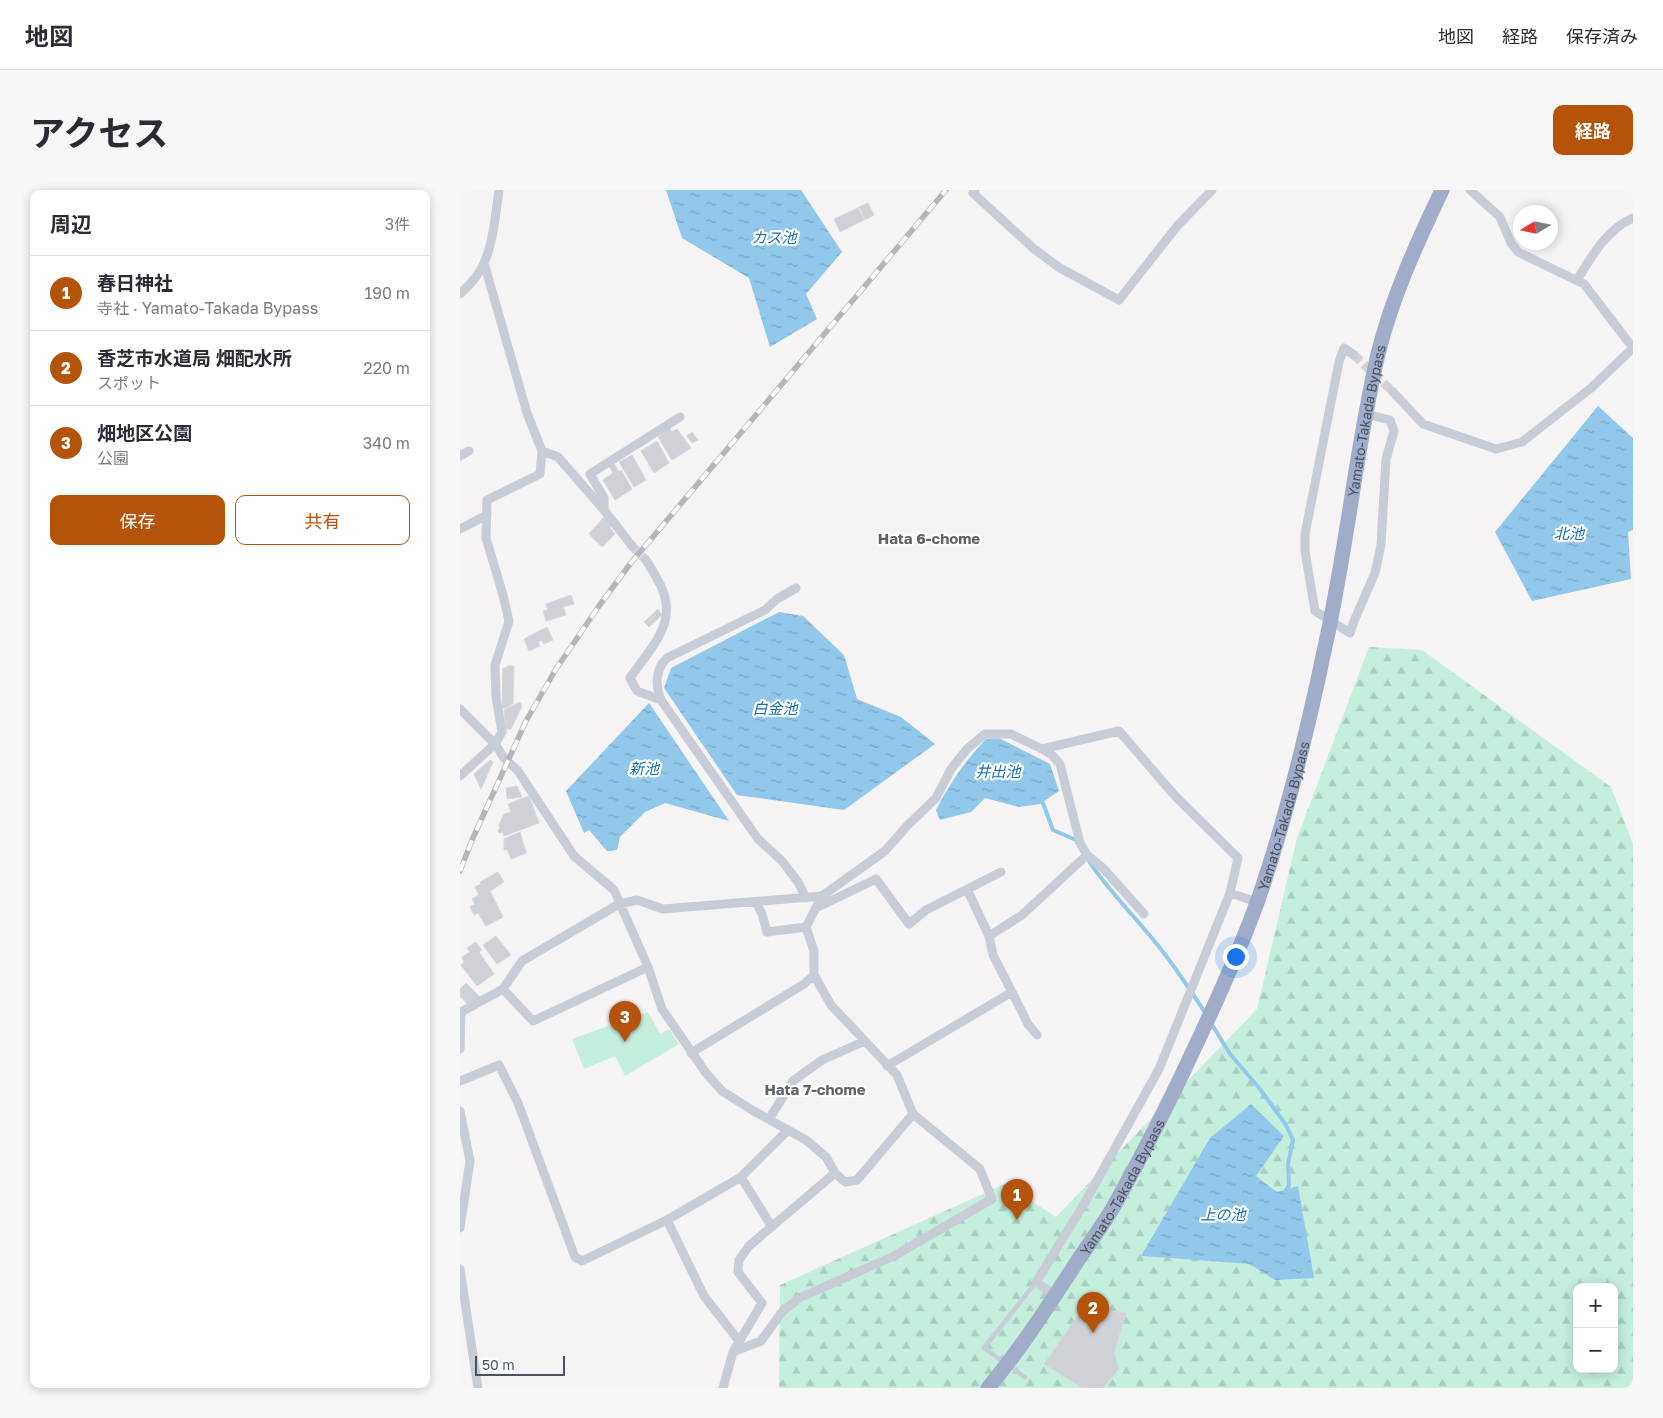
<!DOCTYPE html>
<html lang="ja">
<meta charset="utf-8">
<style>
body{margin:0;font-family:"Golos Text","Noto Sans JP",sans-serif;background:#f7f7f7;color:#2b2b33}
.controls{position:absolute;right:15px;bottom:15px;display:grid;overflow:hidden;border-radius:10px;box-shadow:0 2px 12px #0003}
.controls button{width:45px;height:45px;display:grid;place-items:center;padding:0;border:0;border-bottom:1px solid #e1e1e2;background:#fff;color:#2b2b33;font:25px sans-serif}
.compass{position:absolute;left:1053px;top:15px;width:45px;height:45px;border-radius:50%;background:#fff;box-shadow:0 2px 12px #0003;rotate:260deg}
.scale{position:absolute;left:15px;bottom:12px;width:90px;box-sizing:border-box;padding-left:5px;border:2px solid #4a5260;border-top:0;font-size:14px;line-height:18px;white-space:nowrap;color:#4a5260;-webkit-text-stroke:4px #fff;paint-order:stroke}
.you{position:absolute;left:775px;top:766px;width:18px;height:18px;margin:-12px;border:4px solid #fff;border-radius:50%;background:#1a73e8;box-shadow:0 0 0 8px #1a73e833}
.badge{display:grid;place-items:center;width:32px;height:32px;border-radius:50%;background:#b45309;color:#fff;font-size:16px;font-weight:700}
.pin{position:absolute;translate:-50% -41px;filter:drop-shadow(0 1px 2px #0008)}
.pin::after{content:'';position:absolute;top:26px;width:18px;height:15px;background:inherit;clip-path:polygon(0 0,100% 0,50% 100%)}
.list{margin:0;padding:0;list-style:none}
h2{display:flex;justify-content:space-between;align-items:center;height:65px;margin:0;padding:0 20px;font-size:21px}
h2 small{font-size:16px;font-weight:400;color:#7c7c81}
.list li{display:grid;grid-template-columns:32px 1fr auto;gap:15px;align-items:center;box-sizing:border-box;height:75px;padding:0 20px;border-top:1px solid #e1e1e2}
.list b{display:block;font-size:19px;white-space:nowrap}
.list p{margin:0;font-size:16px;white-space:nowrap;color:#7c7c81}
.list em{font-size:16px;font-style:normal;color:#7c7c81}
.actions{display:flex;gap:10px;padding:15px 20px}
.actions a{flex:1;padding:11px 0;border:1px solid #b45309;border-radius:10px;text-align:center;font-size:18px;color:#b45309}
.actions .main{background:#b45309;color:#fff}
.map{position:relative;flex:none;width:1173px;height:1198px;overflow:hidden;border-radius:10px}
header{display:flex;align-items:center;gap:30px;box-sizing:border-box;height:70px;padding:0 25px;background:#fff;border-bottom:1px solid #e1e1e2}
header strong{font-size:24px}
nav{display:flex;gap:28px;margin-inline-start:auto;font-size:18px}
.intro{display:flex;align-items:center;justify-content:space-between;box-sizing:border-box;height:120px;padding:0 30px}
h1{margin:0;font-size:35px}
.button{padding:12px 22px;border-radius:10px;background:#b45309;color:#fff;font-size:18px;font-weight:700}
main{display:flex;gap:30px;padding:0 30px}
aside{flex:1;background:#fff;border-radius:10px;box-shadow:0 2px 12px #0003}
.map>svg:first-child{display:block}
</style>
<header>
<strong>地図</strong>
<nav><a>地図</a><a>経路</a><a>保存済み</a></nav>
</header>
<div class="intro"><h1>アクセス</h1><a class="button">経路</a></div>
<main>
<aside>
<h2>周辺<small>3件</small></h2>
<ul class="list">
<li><span class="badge">1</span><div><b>春日神社</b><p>寺社 · Yamato-Takada Bypass</p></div><em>190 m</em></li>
<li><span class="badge">2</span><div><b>香芝市水道局 畑配水所</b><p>スポット</p></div><em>220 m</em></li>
<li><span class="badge">3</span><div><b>畑地区公園</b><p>公園</p></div><em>340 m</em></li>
</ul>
<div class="actions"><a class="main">保存</a><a>共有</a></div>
</aside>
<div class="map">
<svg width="1173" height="1198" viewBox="0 0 1173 1198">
<defs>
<pattern id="forest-firs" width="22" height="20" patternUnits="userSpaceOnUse" patternTransform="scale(1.25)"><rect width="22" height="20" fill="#c4efdd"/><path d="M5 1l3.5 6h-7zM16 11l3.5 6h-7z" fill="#aacfc0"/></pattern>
<pattern id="water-ripples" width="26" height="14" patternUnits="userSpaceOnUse" patternTransform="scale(1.25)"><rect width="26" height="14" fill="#92c8eb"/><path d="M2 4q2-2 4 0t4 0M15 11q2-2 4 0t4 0" fill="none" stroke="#79a5c2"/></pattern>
</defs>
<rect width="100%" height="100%" fill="#f5f3f3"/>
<path fill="url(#forest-firs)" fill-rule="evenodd" d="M909,457l53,3 189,137 22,57v544h-854l1,-103 225,-101 51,33 201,-208 40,-171zM796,986l21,16 21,-6 -23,94 -26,-16 -108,-8zM1117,1097h37v82h-37z"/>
<path fill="#c4efdd" d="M188,822l12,22 9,-5 10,15 -54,32 -10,-20 -31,13 -12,-30z"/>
<path fill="url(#water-ripples)" d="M206,0h135l41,62 -36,42 11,25 -47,28 -21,-69 -67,-40z
M1138,216l35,32v92l-5,2 3,47 -99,22 -37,-69z
M319,422l24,4 41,39 13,44 44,18 34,27 -91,66 -107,-15 -73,-107 7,-20z
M189,513l80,118 -64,-18 -20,9 -25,25 -3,13 -10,1 -18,-21 -5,3 -18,-42z
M539,548l51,26 9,27 -19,13 -21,3 -34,-9 -14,14 -31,8 -4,-10c14,-27 29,-49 50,-71z
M791,914l33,32 -28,40 21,16 21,-6 16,92 -39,2 -26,-16 -108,-8 69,-118z"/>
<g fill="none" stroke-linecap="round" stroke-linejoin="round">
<path stroke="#92c8eb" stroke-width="4" d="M578,609l5,4 10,27 23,10 1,2
M629,671c16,25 37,46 56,69 23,26 42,55 61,84
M751,833l19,31 30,35 26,36 7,15 -5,24 1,21 -4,7"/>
</g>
<path fill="#cfd1d6" stroke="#d7d7dd" d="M408,13l6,12 -9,5 -6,-13z
M398,18l6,12 -24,12 -6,-13z
M210,238l2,4 5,-3 14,19 -19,12 -14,-23z
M232,242l6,8 -6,3 -5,-7z
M197,251l12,22 -15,10 -13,-22z
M172,265l14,25 -12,7 -15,-25z
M154,273l5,9 2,-2 11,19 -17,11 -12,-20 10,-7 -4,-7z
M144,327l8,9 -2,2 5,6 -13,13 -13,-13z
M111,405l3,9 -11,3 3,8 -20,6 -3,-10 5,-1 -2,-6z
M198,419l4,6 -13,12 -5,-5z
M87,437l6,13 -9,4 -2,-4 -4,2 2,4 -11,5 -5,-12z
M47,476h7l-1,38 -7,4h-4l1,-40h5z
M60,512l2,4 -11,23h-5l-2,-19z
M30,570l3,2 -12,27 -7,-15z
M57,596l5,11 -15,2 -1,-11z
M69,606l10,27 -35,13 -1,-4 -4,1 -1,-3 2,-2 -1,-3 5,-11 7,-2 -3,-8z
M60,642l6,21 -15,6 -4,-10 -3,1v-11z
M38,682l6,10 -14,9 13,26 -17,9 -8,-13 -4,2 -4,-8 5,-3 -3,-5 7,-4 -4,-8 6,-3 -1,-2z
M36,746l15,19 -14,9 -14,-19z
M16,752l6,8 -3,2 15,22 -17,12 -16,-21 3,-2 -2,-6 8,-5 -3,-4z
M6,793l14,14 -11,9 -9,-10 1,-3 -1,-4z
M624,1117l42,6 -12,40 5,16 -16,19h-21l-38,-24z"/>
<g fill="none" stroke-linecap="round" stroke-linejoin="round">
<path stroke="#d3d3d6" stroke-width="9" stroke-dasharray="9 4.5" stroke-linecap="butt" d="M894,165l38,36
M172,356l14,14"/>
<path stroke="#c7ccd6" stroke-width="4.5" d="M565,1187l-41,-29 52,-66"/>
<path stroke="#c7ccd6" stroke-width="9" d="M515,0l-2,3 61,56 26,19 59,32 59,-75 34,-35
M1117,90c14,-23 30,-51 56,-62
M0,104c10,-9 19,-19 24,-31 9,-19 12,-52 15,-73
M894,165l-10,-7 -5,14 -34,172v17l10,60 35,22 4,-12 21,-48 6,-28 5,-86 8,-28 -4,-11 -24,-6
M932,201l31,33 73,25 26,-7 69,-54 42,-40 -49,-64 -66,-32 -7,-9 -11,-26 -30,-27
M82,261l16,6 46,53 28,36
M0,266l9,-5
M144,320v-12l-14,-24 90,-57
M0,339l27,-14
M186,370c8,14 18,27 20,43 5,27 -22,54 -36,75l7,13 24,9
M336,398l-19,11 -12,11 -98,48c-12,12 -12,26 -6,42l97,139 24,22 16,21 8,16
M0,519l35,35 9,14 14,13 56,85 40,34 34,77 14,42 44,64 16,18 30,19 54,30 20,17 9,16 10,9 12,-2 56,-66
M582,559l10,6 8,9 20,79 7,12 17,14 40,45
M0,586l35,-32 7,-12 -6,-35 -1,-32 14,-44 -6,-26 -17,-57 1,-38 53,-26 2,-23 -15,-38 -43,-150
M770,703l27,9
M296,712l6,12 5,18 39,-5
M356,718l60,-29 33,45 17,-14 75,-38
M529,746l33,-21 65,-60
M43,799l30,32 115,-54
M552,802l16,32 9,11
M0,859l1,-37 42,-23 19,-28 97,-57 18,-4 26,9 159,-13
M231,863l113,-69 10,-9
M427,876l125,-74 -19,-37 -4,-19 -22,-47
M0,891l39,-16 19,38 57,154 7,4 85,-41 74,-43 47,-47
M0,921l10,50 -10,67
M309,929l24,-38 29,-21 43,-19
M281,987l31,50
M207,1030l37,76 35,45
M0,1079l18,119
M273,1162l29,-49 -24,-31 1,-12 10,-14 86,-73
M263,1198l10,-36 28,-11 21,-29 17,-14 95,-42 98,-57 -12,-30 -67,-55 -16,-39 -66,-70 -17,-30v-24l-8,-24 16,-31 63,-45 22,-25 29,-28 15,-29 16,-20 18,-15h26l31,15 77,-18 57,66 62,61 -8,35 -71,176 -75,135 -48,78 19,13"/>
<path stroke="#a0acc8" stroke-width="15" id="s1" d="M528,1198c31,-37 57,-77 83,-117 14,-22 30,-43 43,-65 32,-57 61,-115 88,-174 20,-43 40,-87 56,-132 29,-84 50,-171 68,-258 21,-95 30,-193 52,-288 14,-57 39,-111 64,-164"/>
<defs>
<path id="rail" d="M0,681l12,-31 54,-119 30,-52 43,-63 31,-42 316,-374"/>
</defs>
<use href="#rail" stroke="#b5b6bc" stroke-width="5.5"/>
<use href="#rail" stroke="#fff" stroke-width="4" stroke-dasharray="11" stroke-linecap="butt"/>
</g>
<g text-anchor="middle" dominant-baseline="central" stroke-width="4.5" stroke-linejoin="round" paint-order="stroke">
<g font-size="14" fill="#4a5260" stroke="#fff">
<text stroke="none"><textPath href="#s1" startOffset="1052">Yamato-Takada Bypass</textPath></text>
<text stroke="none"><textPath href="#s1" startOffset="648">Yamato-Takada Bypass</textPath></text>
<text stroke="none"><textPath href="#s1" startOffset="242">Yamato-Takada Bypass</textPath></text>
</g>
<g font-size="15" font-style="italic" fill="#106fad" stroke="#fff">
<text x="314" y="47">カス池</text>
<text x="1109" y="343">北池</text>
<text x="315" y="518">白金池</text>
<text x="184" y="578">新池</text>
<text x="538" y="581">井出池</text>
<text x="763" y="1024">上の池</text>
</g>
<g font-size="15" font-weight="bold" fill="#5f6167" stroke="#fff">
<text x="469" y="348">Hata 6-chome</text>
<text x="355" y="899">Hata 7-chome</text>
</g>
</g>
</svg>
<div class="controls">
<button>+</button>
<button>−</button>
</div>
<svg class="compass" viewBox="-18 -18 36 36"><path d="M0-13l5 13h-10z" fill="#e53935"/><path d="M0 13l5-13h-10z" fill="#7c7c81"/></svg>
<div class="scale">50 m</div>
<div class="you"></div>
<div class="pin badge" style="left:557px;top:1030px">1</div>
<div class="pin badge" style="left:633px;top:1143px">2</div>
<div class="pin badge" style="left:165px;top:852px">3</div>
</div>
</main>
